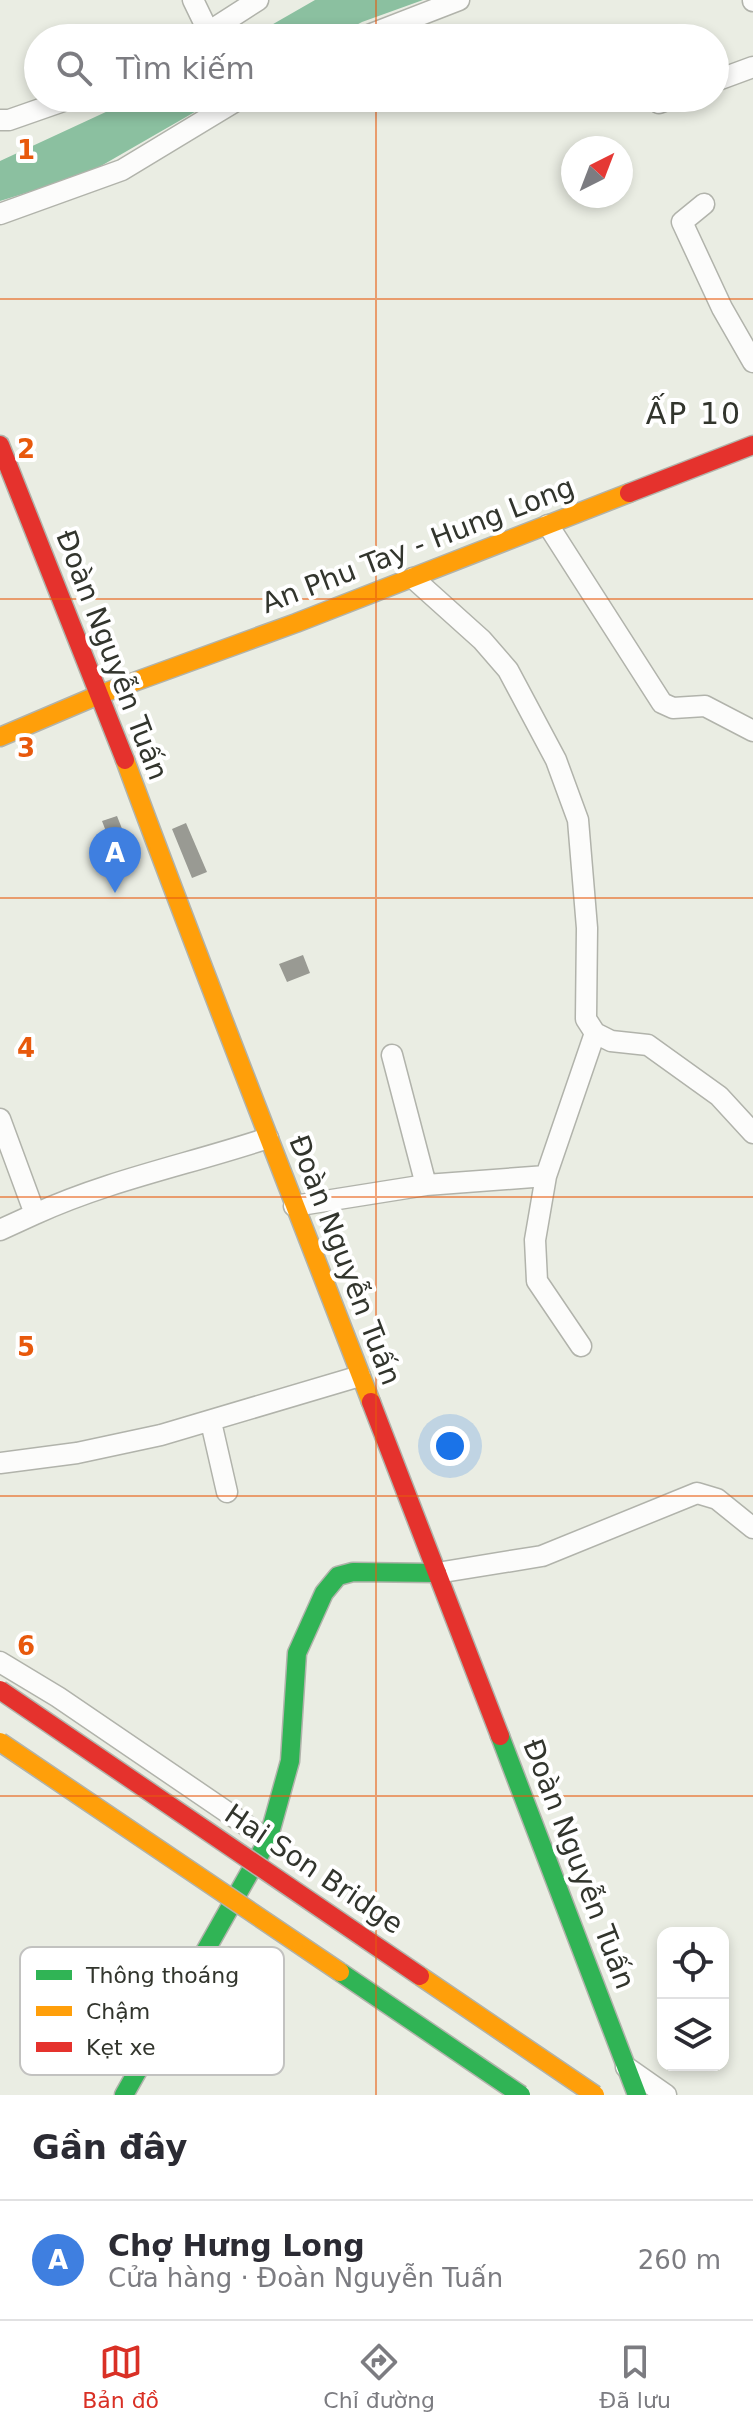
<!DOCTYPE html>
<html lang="vi">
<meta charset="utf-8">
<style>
body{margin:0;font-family:"DejaVu Sans",sans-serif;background:#f2f2f3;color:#2b2b33}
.controls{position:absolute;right:24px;bottom:24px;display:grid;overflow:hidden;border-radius:16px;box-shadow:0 4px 12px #0003}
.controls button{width:72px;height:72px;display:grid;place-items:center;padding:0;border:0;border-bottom:2px solid #e1e1e2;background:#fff;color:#2b2b33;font:40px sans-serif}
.compass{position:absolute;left:561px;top:136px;width:72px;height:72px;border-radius:50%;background:#fff;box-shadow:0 4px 12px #0003;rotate:42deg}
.you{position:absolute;left:450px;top:1446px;width:28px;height:28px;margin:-20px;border:6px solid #fff;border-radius:50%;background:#1a73e8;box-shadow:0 0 0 12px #1a73e833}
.badge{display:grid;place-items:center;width:52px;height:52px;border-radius:50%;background:#d93025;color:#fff;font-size:26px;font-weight:700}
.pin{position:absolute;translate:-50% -66px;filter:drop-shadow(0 2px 4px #0008)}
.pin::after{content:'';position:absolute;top:42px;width:28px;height:24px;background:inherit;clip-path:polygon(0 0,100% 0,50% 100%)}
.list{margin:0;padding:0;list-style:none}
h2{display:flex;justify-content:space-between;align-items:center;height:104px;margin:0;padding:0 32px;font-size:34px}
h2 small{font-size:26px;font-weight:400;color:#7c7c81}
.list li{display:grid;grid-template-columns:52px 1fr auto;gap:24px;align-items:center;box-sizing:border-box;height:120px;padding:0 32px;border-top:2px solid #e1e1e2}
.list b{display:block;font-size:30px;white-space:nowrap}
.list p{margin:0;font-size:26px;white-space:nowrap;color:#7c7c81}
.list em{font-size:26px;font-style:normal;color:#7c7c81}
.icon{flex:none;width:44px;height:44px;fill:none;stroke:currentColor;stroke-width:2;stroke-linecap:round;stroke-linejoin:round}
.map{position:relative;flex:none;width:753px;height:2095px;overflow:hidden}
.search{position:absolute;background:#fff;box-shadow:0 4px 12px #0003;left:24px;right:24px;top:24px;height:88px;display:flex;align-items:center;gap:20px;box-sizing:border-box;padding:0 28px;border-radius:44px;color:#7c7c81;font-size:30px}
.sheet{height:224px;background:#fff}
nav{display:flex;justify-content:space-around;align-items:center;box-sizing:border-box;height:112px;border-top:2px solid #e1e1e2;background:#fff;font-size:22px;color:#7c7c81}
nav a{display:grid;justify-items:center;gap:4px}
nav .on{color:#d93025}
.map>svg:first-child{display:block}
</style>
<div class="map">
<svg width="753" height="2095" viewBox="0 0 753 2095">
<rect width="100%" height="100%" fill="#eaede3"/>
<path fill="#8bc0a0" d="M315,0h108l-61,22 -30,16h-83z
M136,98h83l-132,76 -87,27v-40z"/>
<path fill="#999a93" d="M117,816l15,38 -15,6 -15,-39z
M186,823l21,49 -15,6 -20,-49z
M303,955l7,18 -23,9 -8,-18z"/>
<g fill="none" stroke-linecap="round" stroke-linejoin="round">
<defs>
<path id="street" d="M193,0l16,33
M753,0v1
M199,38l59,-38
M361,38l98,-38
M715,81l38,-14
M659,103l13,-5
M0,120h9l63,-22
M704,204l-22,18 40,86 31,54
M0,214l122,-44 119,-72
M548,525l114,178 11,5 32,-2 48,25
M413,578l69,62 26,30 48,90 22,60 9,108 -1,91 9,14 16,8 37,4 71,51 34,37
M392,1055l34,130
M0,1119l35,95 -35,16
M546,1176l-11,64 2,41 44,65
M294,1206l132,-21 120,-9 49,-143
M35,1214c74,-34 155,-50 233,-76
M211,1422l16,70
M0,1463l77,-10 84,-18 199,-59
M437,1573l105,-17 155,-63 20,6 36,29
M0,1662l58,35 210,143
M626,2067l40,28"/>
<path id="fast" d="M500,1736l137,359
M124,2095l144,-255 22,-79 7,-108 27,-60 14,-17 15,-4 84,1"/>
<path id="slow" d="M0,737l101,-43 195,-71 333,-130
M125,760c79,215 164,428 246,642"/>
<path id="jam" d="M0,445l125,315
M629,493l124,-48
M371,1402l129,334"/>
</defs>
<use href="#street" stroke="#b1b3ab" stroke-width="23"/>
<use href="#fast" stroke="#b1b3ab" stroke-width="21"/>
<use href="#slow" stroke="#b1b3ab" stroke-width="21"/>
<use href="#jam" stroke="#b1b3ab" stroke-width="21"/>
<use href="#street" stroke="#fcfcfb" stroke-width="20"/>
<use href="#fast" stroke="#30b455" stroke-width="18"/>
<use href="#slow" stroke="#ff9f0a" stroke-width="18"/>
<use href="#jam" stroke="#e5322d" stroke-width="18"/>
<defs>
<path id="fast-bridge" d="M340,1972l181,123"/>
<path id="slow-bridge" d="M0,1742l340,230
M420,1976l175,119"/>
<path id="jam-bridge" d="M0,1690l420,286"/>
</defs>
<use href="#fast-bridge" stroke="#b1b3ab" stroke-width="21" stroke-linecap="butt"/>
<use href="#slow-bridge" stroke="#b1b3ab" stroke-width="21" stroke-linecap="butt"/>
<use href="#jam-bridge" stroke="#b1b3ab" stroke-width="21" stroke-linecap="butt"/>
<use href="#fast-bridge" stroke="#30b455" stroke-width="18"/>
<use href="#slow-bridge" stroke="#ff9f0a" stroke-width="18"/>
<use href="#jam-bridge" stroke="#e5322d" stroke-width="18"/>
</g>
<path fill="none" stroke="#e8590c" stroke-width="2" stroke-opacity="0.55" d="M376,0v38M376,98v1997M0,299h753M0,599h753M0,898h753M0,1197h753M0,1496h753M0,1796h753"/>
<g text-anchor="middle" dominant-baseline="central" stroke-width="8" stroke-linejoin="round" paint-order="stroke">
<g font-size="28" fill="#32352d" stroke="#fff">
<text transform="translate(418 545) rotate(-21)">An Phu Tay - Hung Long</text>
<text transform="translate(112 655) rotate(69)">Đoàn Nguyễn Tuấn</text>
<text transform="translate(345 1260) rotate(69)">Đoàn Nguyễn Tuấn</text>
<text transform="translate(579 1864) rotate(69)">Đoàn Nguyễn Tuấn</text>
<text transform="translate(314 1869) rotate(34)">Hai Son Bridge</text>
</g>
<g font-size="30" letter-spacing="2" fill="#32352d" stroke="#fff">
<text x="694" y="413">ẤP 10</text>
</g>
</g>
<rect x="20" y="1947" width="264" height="128" rx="12" fill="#fff" stroke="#c2c2c0" stroke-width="2"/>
<rect x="36" y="1970" width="36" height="10" fill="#30b455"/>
<rect x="36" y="2006" width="36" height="10" fill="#ff9f0a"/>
<rect x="36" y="2042" width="36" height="10" fill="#e5322d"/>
<g font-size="22" fill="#32352d">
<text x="86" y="1983">Thông thoáng</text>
<text x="86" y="2019">Chậm</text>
<text x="86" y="2055">Kẹt xe</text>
</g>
<g font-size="26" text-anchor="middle" font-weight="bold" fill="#e8590c" stroke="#fff" stroke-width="8" stroke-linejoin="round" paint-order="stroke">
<text x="26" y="159">1</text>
<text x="26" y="458">2</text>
<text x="26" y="757">3</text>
<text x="26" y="1057">4</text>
<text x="26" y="1356">5</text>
<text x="26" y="1655">6</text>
</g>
</svg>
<div class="controls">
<button><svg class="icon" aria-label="locate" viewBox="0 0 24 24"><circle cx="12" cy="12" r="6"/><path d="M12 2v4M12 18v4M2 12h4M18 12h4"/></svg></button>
<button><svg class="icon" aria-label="layers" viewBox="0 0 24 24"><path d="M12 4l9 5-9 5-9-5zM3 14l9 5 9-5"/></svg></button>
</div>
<svg class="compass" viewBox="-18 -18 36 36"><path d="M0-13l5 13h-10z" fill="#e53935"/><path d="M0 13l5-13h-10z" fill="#7c7c81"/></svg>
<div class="you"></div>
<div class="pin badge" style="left:115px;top:893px;background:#3f7fe0">A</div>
<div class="search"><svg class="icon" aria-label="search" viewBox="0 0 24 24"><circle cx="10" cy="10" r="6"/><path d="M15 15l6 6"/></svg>Tìm kiếm</div>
</div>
<section class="sheet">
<h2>Gần đây<small></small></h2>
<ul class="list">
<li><span class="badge" style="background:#3f7fe0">A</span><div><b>Chợ Hưng Long</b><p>Cửa hàng · Đoàn Nguyễn Tuấn</p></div><em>260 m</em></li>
</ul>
</section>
<nav>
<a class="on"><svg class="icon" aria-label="map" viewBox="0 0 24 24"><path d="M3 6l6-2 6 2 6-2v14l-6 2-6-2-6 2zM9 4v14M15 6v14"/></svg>Bản đồ</a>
<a><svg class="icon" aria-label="directions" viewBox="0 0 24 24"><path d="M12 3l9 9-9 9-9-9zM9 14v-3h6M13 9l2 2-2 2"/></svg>Chỉ đường</a>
<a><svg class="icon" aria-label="saved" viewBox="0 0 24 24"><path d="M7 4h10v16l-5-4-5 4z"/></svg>Đã lưu</a>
</nav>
